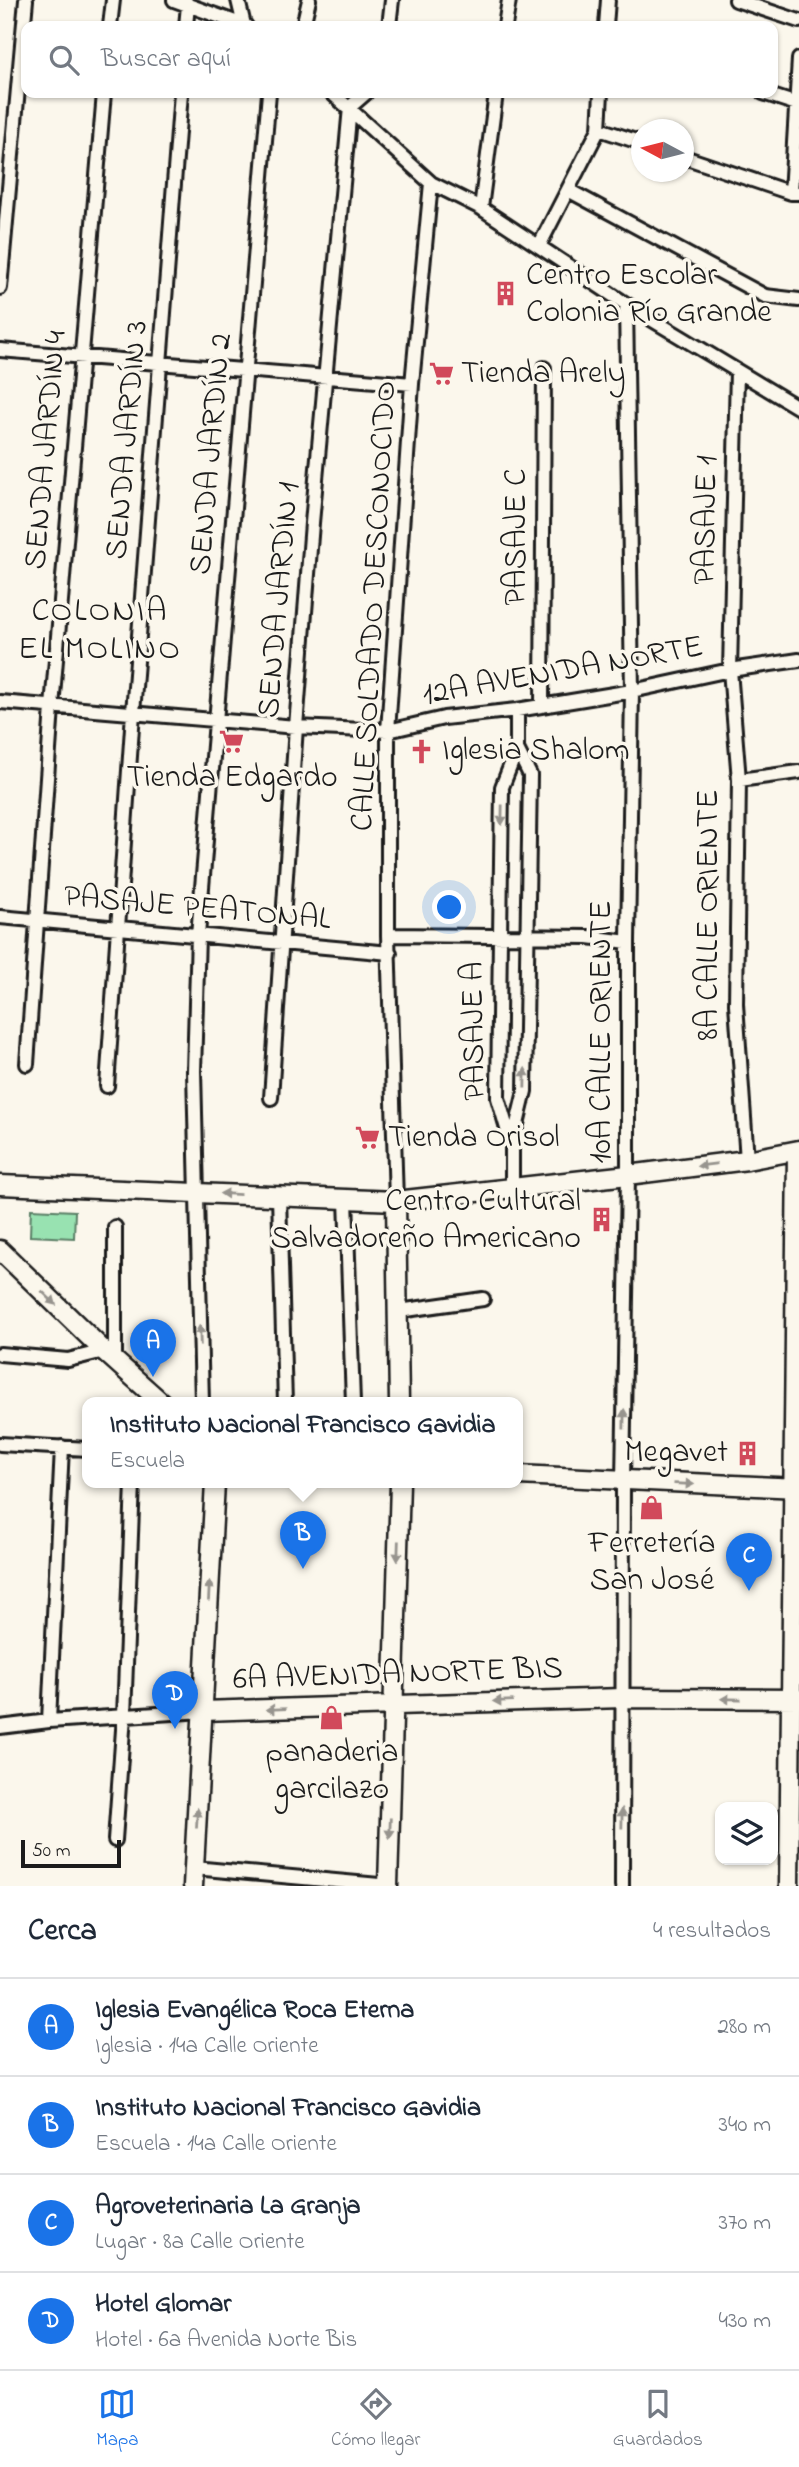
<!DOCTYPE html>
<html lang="es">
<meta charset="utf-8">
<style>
body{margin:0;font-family:"Indie Flower",sans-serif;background:#f6f6f7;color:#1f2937}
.controls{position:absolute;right:21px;bottom:21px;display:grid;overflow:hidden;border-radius:14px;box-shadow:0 2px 5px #0004}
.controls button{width:63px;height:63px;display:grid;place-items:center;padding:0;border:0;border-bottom:2px solid #e0e1e3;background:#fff;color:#1f2937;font:35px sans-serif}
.compass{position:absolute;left:631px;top:119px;width:63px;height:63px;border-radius:50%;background:#fff;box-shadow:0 2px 5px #0004;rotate:277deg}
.scale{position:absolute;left:21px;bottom:18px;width:100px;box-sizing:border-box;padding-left:7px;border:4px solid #1c1c1c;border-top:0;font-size:19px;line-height:24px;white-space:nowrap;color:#1c1c1c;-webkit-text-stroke:5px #fbf7ec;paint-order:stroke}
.you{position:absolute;left:450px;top:908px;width:24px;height:24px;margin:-18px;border:5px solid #fff;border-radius:50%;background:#1a73e8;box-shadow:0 0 0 10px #1a73e833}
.badge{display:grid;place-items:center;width:46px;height:46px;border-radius:50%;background:#1a73e8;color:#fff;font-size:23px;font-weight:700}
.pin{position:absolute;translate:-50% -58px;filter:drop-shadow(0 2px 4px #0008)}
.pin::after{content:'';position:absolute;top:37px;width:24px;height:21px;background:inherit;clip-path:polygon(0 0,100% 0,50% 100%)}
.popup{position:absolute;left:82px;top:1397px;width:441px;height:91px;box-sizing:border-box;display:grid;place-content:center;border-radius:14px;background:#fff;filter:drop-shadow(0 2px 5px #0005);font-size:23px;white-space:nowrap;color:#747a83}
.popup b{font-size:26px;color:#1f2937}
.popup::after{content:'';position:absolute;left:50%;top:100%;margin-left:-14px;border:14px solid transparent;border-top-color:#fff}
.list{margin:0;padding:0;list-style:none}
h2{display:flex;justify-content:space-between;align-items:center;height:91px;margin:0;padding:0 28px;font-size:30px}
h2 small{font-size:23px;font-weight:400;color:#747a83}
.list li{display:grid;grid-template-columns:46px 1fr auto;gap:21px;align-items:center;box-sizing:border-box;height:98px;padding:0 28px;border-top:2px solid #e0e1e3}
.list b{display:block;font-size:26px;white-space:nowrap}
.list p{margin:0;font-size:23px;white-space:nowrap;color:#747a83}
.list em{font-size:23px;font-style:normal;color:#747a83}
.icon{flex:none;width:38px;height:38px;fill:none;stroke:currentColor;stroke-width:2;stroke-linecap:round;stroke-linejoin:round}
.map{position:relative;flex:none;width:799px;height:1886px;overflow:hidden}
.search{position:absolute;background:#fff;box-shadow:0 2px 5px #0004;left:21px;right:21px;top:21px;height:77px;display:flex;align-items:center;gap:18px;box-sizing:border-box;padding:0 24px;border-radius:14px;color:#747a83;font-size:26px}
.sheet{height:483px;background:#fff}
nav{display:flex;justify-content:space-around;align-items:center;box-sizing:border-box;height:98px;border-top:2px solid #e0e1e3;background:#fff;font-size:19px;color:#747a83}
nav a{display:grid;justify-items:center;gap:4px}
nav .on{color:#1a73e8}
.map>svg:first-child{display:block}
</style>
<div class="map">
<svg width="799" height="1886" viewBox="0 0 799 1886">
<rect width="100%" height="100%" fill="#fbf7ec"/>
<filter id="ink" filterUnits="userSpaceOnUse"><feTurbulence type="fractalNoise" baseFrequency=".0143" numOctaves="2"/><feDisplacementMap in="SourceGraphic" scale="14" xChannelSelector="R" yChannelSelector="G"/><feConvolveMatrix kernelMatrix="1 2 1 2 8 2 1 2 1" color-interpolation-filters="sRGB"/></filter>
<g filter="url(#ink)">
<path fill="#98e2b1" stroke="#5a7f66" stroke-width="2" d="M31,1209l44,2 -1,27 -44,-2z"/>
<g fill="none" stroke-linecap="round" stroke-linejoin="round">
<defs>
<path id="street" d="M174,0l72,26
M185,0l3,5 -2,21
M238,0l6,25
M736,0l63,21
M110,26l3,-26
M303,26l6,-26
M389,26l3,-26
M505,26l4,-26
M606,26l2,-26
M332,93l99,90 50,25 145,96 173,104
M763,93l34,11
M599,129l43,14
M684,157l107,36h8
M568,190l197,106 34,4
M791,193l8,-134
M481,208l15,-115
M539,246l60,-117 2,-36
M0,288l26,-288
M0,350l412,34
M737,371l-7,299 9,110 -3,224 11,156
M0,702l296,25 92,4 56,-13 73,-8 115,-19 98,-21 69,-10
M542,706l2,-338
M739,780l60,-8
M0,917l390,36
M388,935l200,2 40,5
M27,1064l25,-357 52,-614
M107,1086l26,-373 48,-620
M271,1098l25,-371 16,-204 38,-416 16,-14
M511,1142l-13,-44 2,-161 2,-150 15,-38v-39
M512,1189v-44l13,-54 5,-316 -13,-26
M279,1196l6,207
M346,1199l7,204
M396,1201l-8,-266v-204l24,-347 19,-201
M115,1227v132
M399,1311l84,-12
M0,1354l68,6 36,-9
M202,1403l-8,-332 4,-136 71,-842
M0,1444l88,5
M49,1721l13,-274
M0,1727l49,-6 154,-10
M115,1840l9,-124 9,-233
M194,1868l196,18
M622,1886l1,-404 5,-307v-233l4,-251 -6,-387"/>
<path id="secondary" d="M0,1185l396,16 232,-26 119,-15 52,-10
M396,1201l3,202
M0,1250l104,101 58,52
M518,1475l281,13
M203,1711l420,-13 176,1
M193,1886l22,-403
M388,1886l12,-403
M789,1886l8,-735"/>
</defs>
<use href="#street" stroke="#1c1c1c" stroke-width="18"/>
<use href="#secondary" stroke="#1c1c1c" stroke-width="23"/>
<use href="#street" stroke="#fbf7ec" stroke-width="12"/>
<use href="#secondary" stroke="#fbf7ec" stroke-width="18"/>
</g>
<defs><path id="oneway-solid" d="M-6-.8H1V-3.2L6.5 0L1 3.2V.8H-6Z" transform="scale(1.75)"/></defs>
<g fill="#97948e">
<use href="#oneway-solid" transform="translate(502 815) rotate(91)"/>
<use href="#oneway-solid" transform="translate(525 1078) rotate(-89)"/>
<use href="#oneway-solid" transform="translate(707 1165) rotate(173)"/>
<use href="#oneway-solid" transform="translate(230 1194) rotate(-177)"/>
<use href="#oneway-solid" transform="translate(49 1298) rotate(44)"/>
<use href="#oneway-solid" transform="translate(200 1335) rotate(-92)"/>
<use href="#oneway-solid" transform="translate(624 1419) rotate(-89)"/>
<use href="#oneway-solid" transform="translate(684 1484) rotate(2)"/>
<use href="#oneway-solid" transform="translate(398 1551) rotate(92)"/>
<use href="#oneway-solid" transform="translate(209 1591) rotate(-87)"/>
<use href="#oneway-solid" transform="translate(731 1699) rotate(-179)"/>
<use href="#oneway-solid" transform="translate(503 1701) rotate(178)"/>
<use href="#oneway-solid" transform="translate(276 1709) rotate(178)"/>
<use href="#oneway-solid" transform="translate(197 1818) rotate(-87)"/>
<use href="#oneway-solid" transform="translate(622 1818) rotate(-89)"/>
<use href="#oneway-solid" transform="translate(390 1828) rotate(92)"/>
</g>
</g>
<defs>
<symbol id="building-bare" viewBox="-9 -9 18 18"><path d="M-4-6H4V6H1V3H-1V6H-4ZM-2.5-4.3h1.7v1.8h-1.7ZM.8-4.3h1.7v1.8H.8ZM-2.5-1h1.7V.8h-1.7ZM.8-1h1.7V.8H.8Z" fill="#d1495b" stroke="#fbf7ec" stroke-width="2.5" paint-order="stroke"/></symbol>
<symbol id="supermarket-bare" viewBox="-9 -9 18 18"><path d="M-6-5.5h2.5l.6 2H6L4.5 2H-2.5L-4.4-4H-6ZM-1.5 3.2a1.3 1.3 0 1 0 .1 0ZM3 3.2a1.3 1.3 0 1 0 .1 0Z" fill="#d1495b" stroke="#fbf7ec" stroke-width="2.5" paint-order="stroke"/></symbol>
<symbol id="church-bare" viewBox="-9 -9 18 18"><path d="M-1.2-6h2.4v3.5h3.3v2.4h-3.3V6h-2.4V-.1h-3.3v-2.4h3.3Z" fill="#d1495b" stroke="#fbf7ec" stroke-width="2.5" paint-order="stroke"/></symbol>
<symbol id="shop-bare" viewBox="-9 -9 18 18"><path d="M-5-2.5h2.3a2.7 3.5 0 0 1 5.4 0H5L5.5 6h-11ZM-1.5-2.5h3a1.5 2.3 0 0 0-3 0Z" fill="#d1495b" stroke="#fbf7ec" stroke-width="2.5" paint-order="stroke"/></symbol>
</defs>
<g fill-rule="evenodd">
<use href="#building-bare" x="488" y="276" width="35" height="35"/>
<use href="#supermarket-bare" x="424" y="356" width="35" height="35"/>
<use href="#supermarket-bare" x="214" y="724" width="35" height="35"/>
<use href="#church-bare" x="404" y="734" width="35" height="35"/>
<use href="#supermarket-bare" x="350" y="1120" width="35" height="35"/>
<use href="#building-bare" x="584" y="1202" width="35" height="35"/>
<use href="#building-bare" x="730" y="1436" width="35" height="35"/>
<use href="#shop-bare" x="634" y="1490" width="35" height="35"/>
<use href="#shop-bare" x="314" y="1700" width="35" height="35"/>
</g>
<g text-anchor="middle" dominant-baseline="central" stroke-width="7" stroke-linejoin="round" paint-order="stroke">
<g font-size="32" fill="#1c1c1c" stroke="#fbf7ec" text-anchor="start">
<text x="526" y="276">Centro Escolar<tspan x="526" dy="37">Colonia Río Grande</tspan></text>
<text x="461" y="374">Tienda Arely</text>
<text x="442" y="751">Iglesia Shalom</text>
<text x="232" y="778" text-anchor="middle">Tienda Edgardo</text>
<text x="388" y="1138">Tienda Orisol</text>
<text x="581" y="1202" text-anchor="end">Centro Cultural<tspan x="581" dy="37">Salvadoreño Americano</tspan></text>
<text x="728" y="1453" text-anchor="end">Megavet</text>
<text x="652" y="1544" text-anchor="middle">Ferretería<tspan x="652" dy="37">San José</tspan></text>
<text x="332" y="1753" text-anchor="middle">panaderia<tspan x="332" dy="37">garcilazo</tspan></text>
</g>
<g font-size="32" fill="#1c1c1c" stroke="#fbf7ec">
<text transform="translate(128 440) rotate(-85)">SENDA JARDÍN 3</text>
<text transform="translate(47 450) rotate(-85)">SENDA JARDÍN 4</text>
<text transform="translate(212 454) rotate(-85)">SENDA JARDÍN 2</text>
<text transform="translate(707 520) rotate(-89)">PASAJE 1</text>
<text transform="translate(517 537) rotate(-90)">PASAJE C</text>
<text transform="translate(280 600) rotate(-85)">SENDA JARDÍN 1</text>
<text transform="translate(375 606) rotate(-87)">CALLE SOLDADO DESCONOCIDO</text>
<text transform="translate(563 672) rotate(-10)">12A AVENIDA NORTE</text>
<text transform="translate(197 909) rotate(5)">PASAJE PEATONAL</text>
<text transform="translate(709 915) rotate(-90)">8A CALLE ORIENTE</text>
<text transform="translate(475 1031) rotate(-91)">PASAJE A</text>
<text transform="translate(602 1032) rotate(-90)">10A CALLE ORIENTE</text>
<text transform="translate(398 1675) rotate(-2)">6A AVENIDA NORTE BIS</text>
</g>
<g font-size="33" letter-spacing="2" fill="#1c1c1c" stroke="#fbf7ec">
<text x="100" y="612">COLONIA<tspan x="100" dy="38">EL MOLINO</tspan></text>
</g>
</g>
</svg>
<div class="controls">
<button><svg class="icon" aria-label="layers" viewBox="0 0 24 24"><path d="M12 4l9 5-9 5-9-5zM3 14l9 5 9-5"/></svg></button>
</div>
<svg class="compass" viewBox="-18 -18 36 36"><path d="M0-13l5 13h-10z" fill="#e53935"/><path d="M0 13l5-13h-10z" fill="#747a83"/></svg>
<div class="scale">50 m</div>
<div class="you"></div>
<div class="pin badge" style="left:153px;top:1377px">A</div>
<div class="pin badge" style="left:303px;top:1569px">B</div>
<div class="popup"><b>Instituto Nacional Francisco Gavidia</b>Escuela</div>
<div class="pin badge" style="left:749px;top:1591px">C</div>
<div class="pin badge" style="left:175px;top:1729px">D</div>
<div class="search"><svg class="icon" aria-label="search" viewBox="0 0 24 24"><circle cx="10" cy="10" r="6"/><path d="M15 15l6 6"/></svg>Buscar aquí</div>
</div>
<section class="sheet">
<h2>Cerca<small>4 resultados</small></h2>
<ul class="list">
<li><span class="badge">A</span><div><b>Iglesia Evangélica Roca Eterna</b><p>Iglesia · 14a Calle Oriente</p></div><em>280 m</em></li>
<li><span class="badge">B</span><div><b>Instituto Nacional Francisco Gavidia</b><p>Escuela · 14a Calle Oriente</p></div><em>340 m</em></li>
<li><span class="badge">C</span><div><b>Agroveterinaria La Granja</b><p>Lugar · 8a Calle Oriente</p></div><em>370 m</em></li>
<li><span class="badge">D</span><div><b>Hotel Glomar</b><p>Hotel · 6a Avenida Norte Bis</p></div><em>430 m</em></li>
</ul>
</section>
<nav>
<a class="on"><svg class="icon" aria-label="map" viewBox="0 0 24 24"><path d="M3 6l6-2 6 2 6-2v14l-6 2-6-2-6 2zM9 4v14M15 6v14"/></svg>Mapa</a>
<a><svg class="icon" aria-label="directions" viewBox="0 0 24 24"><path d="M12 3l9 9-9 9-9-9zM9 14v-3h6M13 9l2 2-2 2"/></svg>Cómo llegar</a>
<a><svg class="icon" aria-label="saved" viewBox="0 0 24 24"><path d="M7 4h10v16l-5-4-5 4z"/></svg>Guardados</a>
</nav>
